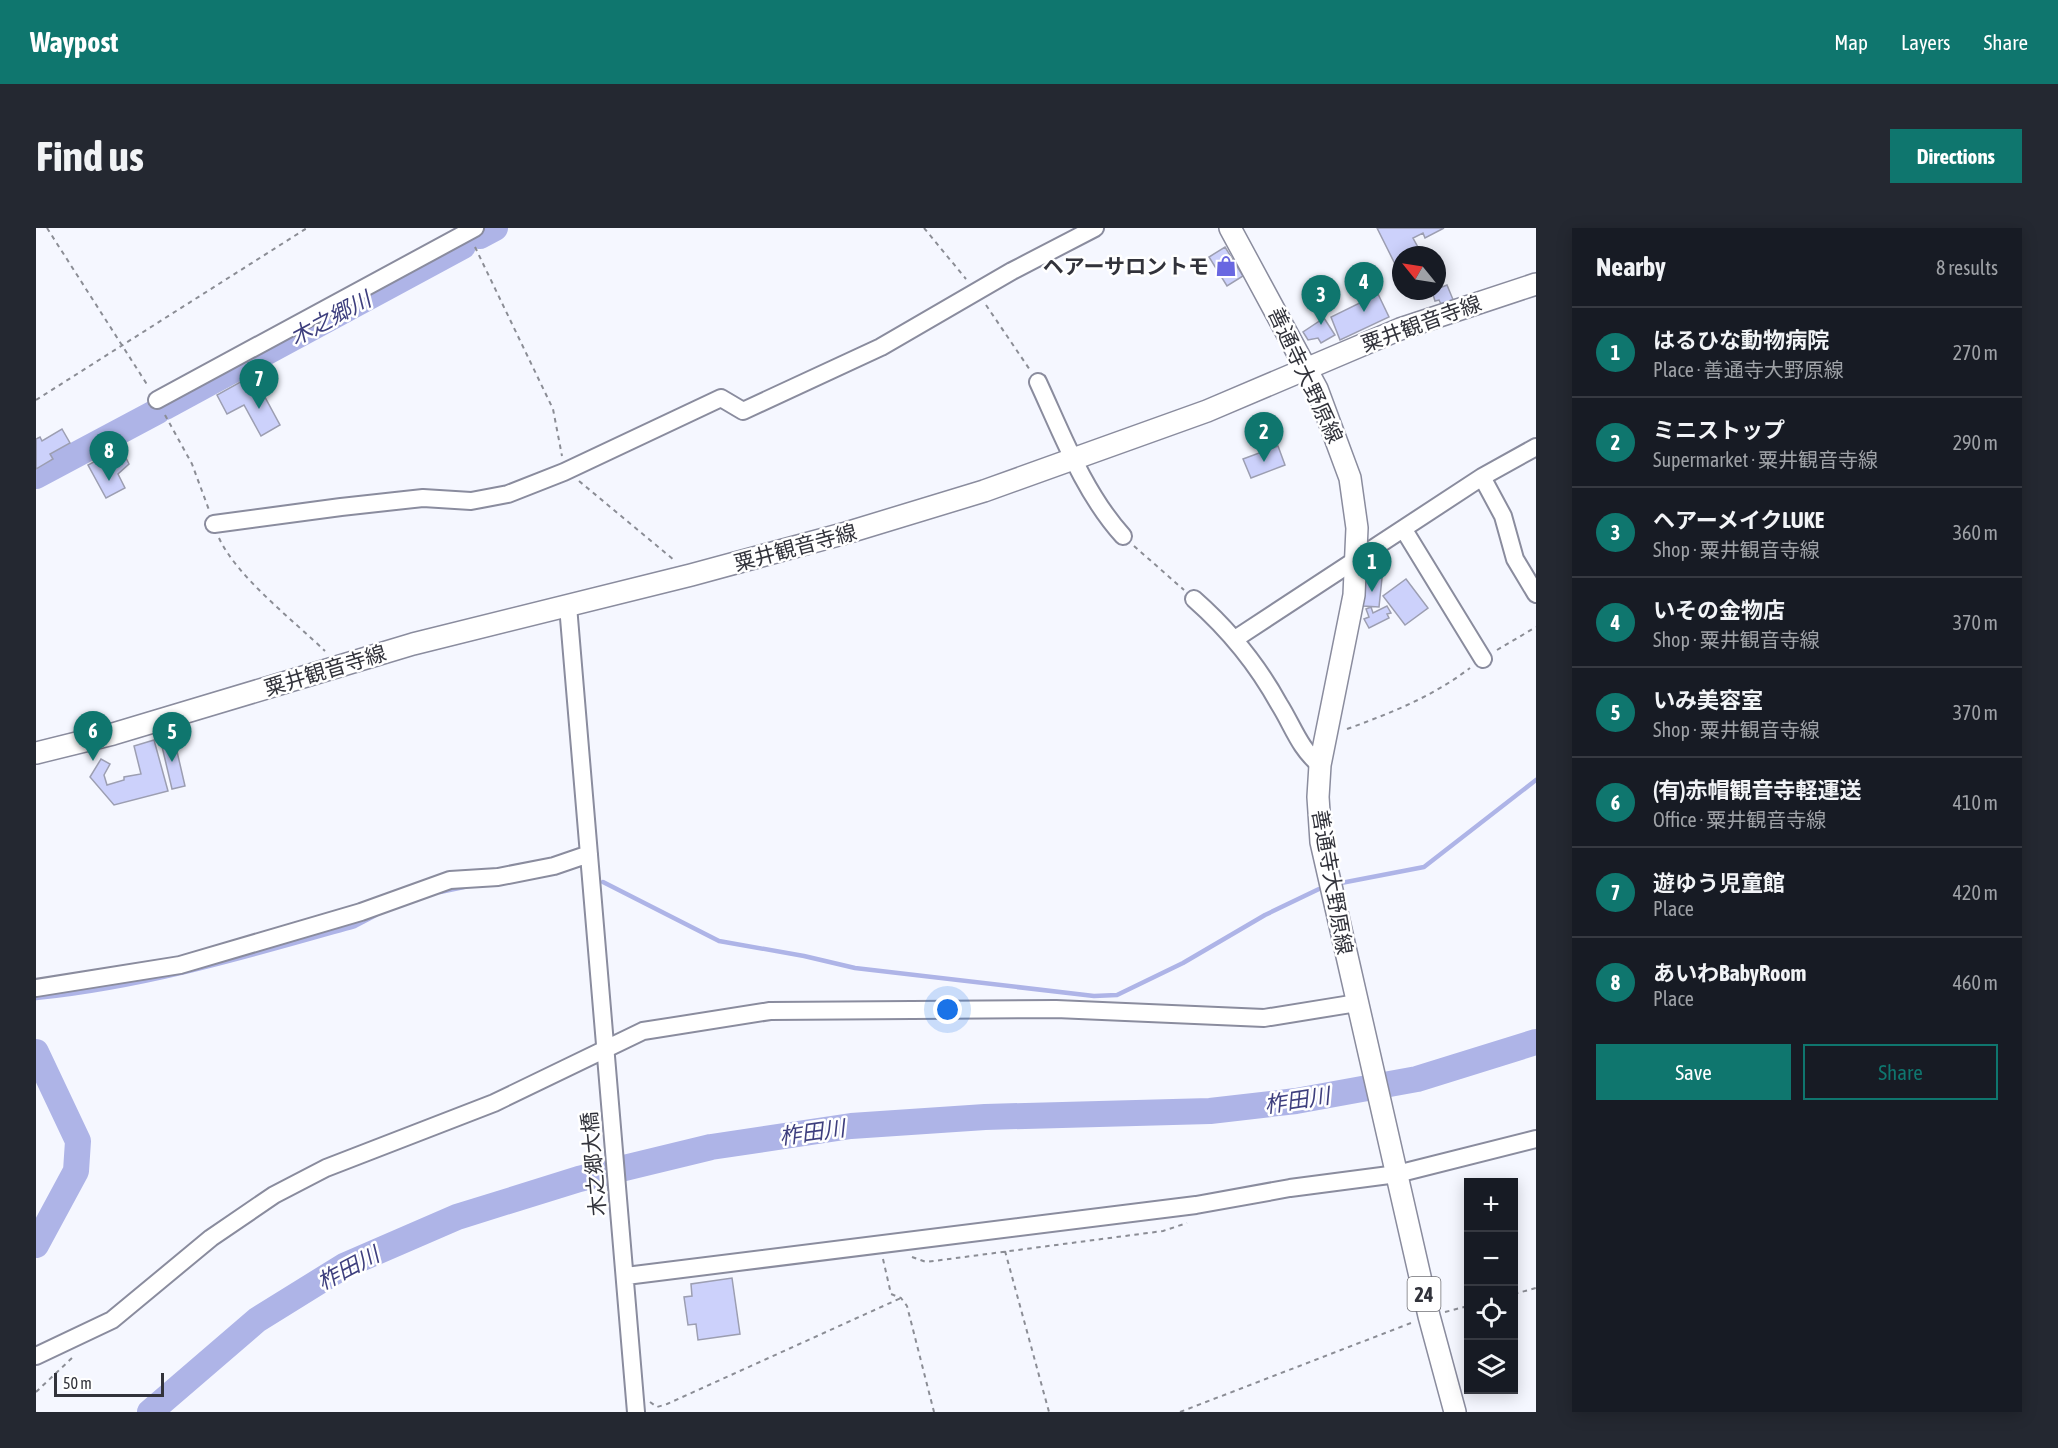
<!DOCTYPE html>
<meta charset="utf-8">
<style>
body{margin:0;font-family:"Asap Condensed","Noto Sans JP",sans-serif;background:#242831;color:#f1f3f6}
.controls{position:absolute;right:18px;bottom:18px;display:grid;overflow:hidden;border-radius:0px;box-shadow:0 3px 15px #0003}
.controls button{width:54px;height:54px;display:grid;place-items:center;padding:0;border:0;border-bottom:2px solid #363941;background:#171b24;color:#f1f3f6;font:30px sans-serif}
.compass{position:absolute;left:1356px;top:18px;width:54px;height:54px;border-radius:50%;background:#171b24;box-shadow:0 3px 15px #0003;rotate:300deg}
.scale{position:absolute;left:18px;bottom:15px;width:110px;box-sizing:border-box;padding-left:6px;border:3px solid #32333b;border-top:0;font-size:16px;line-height:21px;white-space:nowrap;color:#32333b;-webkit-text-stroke:4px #fff;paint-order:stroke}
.you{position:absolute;left:912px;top:782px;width:21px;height:21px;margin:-15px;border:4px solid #fff;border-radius:50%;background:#1a73e8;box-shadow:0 0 0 9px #1a73e833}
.badge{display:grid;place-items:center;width:39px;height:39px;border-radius:50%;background:#0f766e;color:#fff;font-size:20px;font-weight:700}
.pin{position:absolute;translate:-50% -50px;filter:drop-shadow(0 2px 3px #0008)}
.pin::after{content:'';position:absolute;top:32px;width:21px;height:18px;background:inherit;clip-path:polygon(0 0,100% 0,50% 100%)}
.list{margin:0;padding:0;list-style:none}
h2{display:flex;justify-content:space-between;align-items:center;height:78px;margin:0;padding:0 24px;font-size:26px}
h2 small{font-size:20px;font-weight:400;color:#9ea1a6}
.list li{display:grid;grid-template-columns:39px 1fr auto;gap:18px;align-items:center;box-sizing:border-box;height:90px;padding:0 24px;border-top:2px solid #363941}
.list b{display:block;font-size:22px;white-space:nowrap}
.list p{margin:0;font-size:20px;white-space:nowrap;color:#9ea1a6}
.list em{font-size:20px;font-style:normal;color:#9ea1a6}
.actions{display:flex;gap:12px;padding:18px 24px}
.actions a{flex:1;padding:14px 0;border:2px solid #0f766e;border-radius:0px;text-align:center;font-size:21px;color:#0f766e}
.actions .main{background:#0f766e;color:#fff}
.icon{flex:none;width:33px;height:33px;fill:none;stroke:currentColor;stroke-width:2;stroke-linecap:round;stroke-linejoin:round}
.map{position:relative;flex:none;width:1500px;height:1184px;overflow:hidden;border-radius:0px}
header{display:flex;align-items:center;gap:36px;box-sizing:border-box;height:84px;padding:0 30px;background:#0f766e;color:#fff}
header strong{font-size:28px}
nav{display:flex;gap:33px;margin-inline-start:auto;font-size:21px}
.intro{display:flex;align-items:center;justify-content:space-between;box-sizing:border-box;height:144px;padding:0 36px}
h1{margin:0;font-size:42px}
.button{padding:15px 27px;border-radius:0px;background:#0f766e;color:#fff;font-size:21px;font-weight:700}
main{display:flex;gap:36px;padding:0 36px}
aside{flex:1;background:#171b24;border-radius:0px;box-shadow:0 3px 15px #0003}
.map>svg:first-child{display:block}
</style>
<header>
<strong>Waypost</strong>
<nav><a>Map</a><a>Layers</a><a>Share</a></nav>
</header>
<div class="intro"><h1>Find us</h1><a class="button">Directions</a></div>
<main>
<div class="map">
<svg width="1500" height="1184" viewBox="0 0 1500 1184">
<rect width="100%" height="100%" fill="#f5f7ff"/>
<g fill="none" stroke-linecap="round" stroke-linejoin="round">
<path stroke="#aeb4e7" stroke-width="4.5" d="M567,654l116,59 85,15 51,12 239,28 23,-1 66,-32 82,-48 54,-26
M1305,655l83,-16 112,-87
M404,664l24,-5
M0,770c109,-11 213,-42 319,-72l21,-11"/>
<path stroke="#aeb4e7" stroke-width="26" d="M444,8l15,-8
M129,179l298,-161
M0,248l122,-65
M0,824l42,89 -2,30 -40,74
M114,1184l107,-92 87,-54 113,-49 122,-38 132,-32 140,-21 134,-9 225,-6 86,-10 121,-22 119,-37"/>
</g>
<path fill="#ccd1fb" stroke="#9c9eb1" stroke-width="1.5" d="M1341,0h67l-19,10 -2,-5 -10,5 7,13 -7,4h-12v6l-6,3z
M1189,19l18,29 -16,10 -18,-29z
M1411,57l7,17 -12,4 -3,-6 -4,1 -3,-10z
M1342,66l11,23 -49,23 -9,-23z
M1288,90l11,17 -14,8 -3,-5 -10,2 -5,-8z
M217,147l27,50 -19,11 -17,-31 -17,9 -10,-19z
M26,201l8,14 -20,11 3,5 -17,10v-30l4,-2 2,4z
M1242,218l7,19 -34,13 -8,-19z
M78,223l3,7 7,-4 5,10 -11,10 7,14 -19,10 -18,-33z
M1339,342l7,8 -3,29 -16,-1 3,-29z
M1370,351l22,29 -23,17 -22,-29z
M1351,378l4,7 -4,1 2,4 -20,10 -5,-9 5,-2 -3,-8 5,-2 2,6z
M137,506l12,52 -13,3 -12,-51z
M118,512l14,51 -54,14 -24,-28 11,-18 9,5 -6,11 3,10 17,-5v-3l17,-3 -7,-28z
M696,1050l8,56 -42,6 -2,-16 -8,1 -4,-28 8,-1 -1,-12z"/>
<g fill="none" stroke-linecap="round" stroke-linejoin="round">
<defs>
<path id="minor" d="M1002,154c24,52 46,111 85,154
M121,172l318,-172
M1446,249l21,39 12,43 21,35
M178,296l127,-17 82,-9 48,3 37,-7 56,-22 157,-74 22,13 138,-64 131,-76 83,-43
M1368,302l79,129
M1158,371c34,30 63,65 85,105 14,22 20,44 41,61
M532,378l68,806
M1199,411l247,-162 54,-30
M0,760l144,-23 181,-53 89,-32 48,-3 56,-11 35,-12
M590,1048l570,-71 94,-17 107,-14 139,-35
M0,1128l76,-36 99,-82 63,-43 52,-27 168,-65 149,-72 127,-20 286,-2 208,9 93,-15"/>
<path id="major" d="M1194,0l87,161 33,89 7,50 -3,67 -34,170 -2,32 3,45 108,474 26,96
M0,525l77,-19 300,-90 278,-69 155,-42 138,-42 223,-80 193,-82 136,-45"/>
</defs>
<use href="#minor" stroke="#8a8c9e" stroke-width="20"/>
<use href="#major" stroke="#8a8c9e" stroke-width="24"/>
<path stroke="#8b8d95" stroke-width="2" stroke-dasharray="4.5 4.5" stroke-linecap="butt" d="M11,0l101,158
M888,0l42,51
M439,19l78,162 9,47
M950,77l44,65
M0,172l271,-172
M129,187l27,49 17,46
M543,253l95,79
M183,310c18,39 74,82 106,113
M1098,318l50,44
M1461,422l39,-23
M1311,501c44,-16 85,-32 123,-61
M969,1023l44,161
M876,1029l14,5 237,-31 24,-8
M847,1031l8,35 10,4 6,8 27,106
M1478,1066l22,-6
M1409,1084l23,-6
M0,1164l37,-35
M614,1174l7,5 10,-3 234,-106
M1144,1184l231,-89"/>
<use href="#minor" stroke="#fff" stroke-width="16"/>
<use href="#major" stroke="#fff" stroke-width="21"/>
</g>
<defs>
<symbol id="shop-bare" viewBox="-9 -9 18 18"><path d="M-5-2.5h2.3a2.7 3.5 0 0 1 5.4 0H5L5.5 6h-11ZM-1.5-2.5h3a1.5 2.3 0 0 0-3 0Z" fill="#6967e1" stroke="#fff" stroke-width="2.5" paint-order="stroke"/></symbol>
</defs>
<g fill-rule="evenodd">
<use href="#shop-bare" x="1175" y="23" width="30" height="30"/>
</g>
<g text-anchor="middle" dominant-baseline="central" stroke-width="5" stroke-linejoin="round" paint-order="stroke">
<rect fill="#fff" stroke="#707076" stroke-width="1.5" x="1371.5" y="1049" width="33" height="34" rx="4.5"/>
<g font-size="20" font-weight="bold" fill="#32333b">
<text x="1388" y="1066">24</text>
</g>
<g font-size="21" font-weight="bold" fill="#32333b" stroke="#fff" text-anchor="end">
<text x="1173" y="38">ヘアーサロントモ</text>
</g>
<g font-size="21" fill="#32333b" stroke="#fff">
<text transform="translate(1385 95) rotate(-20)">粟井観音寺線</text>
<text transform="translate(1270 147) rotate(65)">善通寺大野原線</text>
<text transform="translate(759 319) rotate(-15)">粟井観音寺線</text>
<text transform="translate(289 442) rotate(-17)">粟井観音寺線</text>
<text transform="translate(1297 654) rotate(80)">善通寺大野原線</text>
<text transform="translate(557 936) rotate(-95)">木之郷大橋</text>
</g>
<g font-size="22" font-style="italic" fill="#3e3f7e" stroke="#fff">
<text transform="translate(294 90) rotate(-28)">木之郷川</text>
<text transform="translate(1261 872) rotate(-9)">柞田川</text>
<text transform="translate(776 904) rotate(-8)">柞田川</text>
<text transform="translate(312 1040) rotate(-28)">柞田川</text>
</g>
</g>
</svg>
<div class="controls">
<button>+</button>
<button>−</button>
<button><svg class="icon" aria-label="locate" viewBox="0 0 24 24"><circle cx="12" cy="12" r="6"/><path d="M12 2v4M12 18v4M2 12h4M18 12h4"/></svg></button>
<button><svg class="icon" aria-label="layers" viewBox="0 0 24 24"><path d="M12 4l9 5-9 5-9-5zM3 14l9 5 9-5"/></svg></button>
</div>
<svg class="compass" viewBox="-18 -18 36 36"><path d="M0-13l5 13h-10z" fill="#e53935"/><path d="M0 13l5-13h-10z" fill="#9ea1a6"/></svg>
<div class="scale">50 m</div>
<div class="you"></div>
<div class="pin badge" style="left:1336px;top:364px">1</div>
<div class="pin badge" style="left:1228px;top:234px">2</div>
<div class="pin badge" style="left:1285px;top:97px">3</div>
<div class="pin badge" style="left:1328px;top:84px">4</div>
<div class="pin badge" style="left:136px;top:534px">5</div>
<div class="pin badge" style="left:57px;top:533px">6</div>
<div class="pin badge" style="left:223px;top:181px">7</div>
<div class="pin badge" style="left:73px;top:253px">8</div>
</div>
<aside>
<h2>Nearby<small>8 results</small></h2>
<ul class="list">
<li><span class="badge">1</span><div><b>はるひな動物病院</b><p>Place · 善通寺大野原線</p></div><em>270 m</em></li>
<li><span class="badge">2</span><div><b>ミニストップ</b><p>Supermarket · 粟井観音寺線</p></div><em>290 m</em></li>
<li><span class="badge">3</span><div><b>ヘアーメイクLUKE</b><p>Shop · 粟井観音寺線</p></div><em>360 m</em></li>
<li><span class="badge">4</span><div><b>いその金物店</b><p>Shop · 粟井観音寺線</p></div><em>370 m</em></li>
<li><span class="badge">5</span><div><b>いみ美容室</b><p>Shop · 粟井観音寺線</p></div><em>370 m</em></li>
<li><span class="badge">6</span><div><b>(有)赤帽観音寺軽運送</b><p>Office · 粟井観音寺線</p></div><em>410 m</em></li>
<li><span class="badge">7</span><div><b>遊ゆう児童館</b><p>Place</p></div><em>420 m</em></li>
<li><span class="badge">8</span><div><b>あいわBabyRoom</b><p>Place</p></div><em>460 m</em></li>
</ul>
<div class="actions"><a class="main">Save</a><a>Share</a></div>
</aside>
</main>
